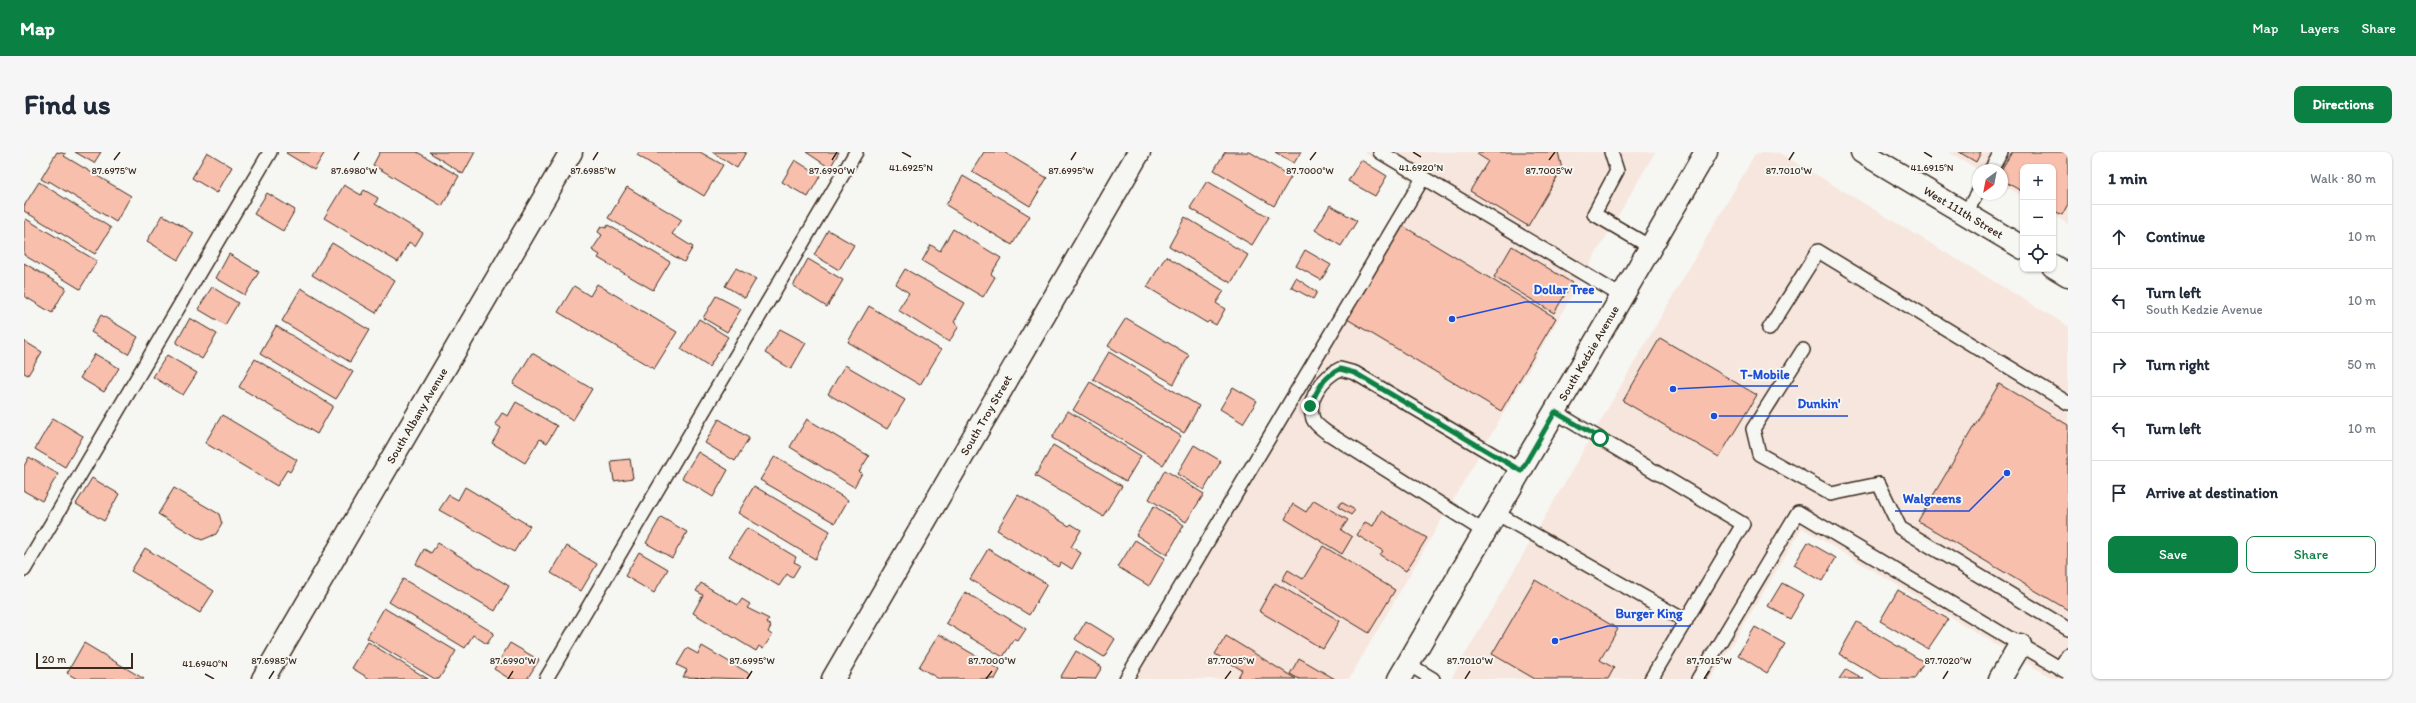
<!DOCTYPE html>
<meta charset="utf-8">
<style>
body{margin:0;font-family:Itim,sans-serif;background:#f6f6f7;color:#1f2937}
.controls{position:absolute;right:12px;top:12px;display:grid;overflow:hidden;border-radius:8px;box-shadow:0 1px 3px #0004}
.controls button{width:36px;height:36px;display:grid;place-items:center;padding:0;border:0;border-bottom:1px solid #e0e1e3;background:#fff;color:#1f2937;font:20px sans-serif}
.compass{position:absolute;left:1948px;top:12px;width:36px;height:36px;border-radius:50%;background:#fff;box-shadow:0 1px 3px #0004;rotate:212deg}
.scale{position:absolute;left:12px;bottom:10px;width:97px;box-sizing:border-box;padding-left:4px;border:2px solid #3b2a1e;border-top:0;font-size:11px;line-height:14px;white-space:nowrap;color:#3b2a1e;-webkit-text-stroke:3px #f6f6f2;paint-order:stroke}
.stop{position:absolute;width:12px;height:12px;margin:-9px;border:3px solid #0b8043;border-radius:50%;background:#fff}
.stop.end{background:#0b8043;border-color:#fff;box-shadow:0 1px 4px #0008}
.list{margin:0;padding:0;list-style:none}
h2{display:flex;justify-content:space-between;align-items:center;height:52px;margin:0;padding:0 16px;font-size:17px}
h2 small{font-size:13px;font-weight:400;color:#747a83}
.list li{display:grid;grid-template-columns:26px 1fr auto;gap:12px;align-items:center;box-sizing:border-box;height:64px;padding:0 16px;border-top:1px solid #e0e1e3}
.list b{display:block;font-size:15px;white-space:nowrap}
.list p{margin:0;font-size:13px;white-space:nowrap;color:#747a83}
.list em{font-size:13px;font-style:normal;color:#747a83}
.actions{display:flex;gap:8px;padding:12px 16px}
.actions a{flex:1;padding:9px 0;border:1px solid #0b8043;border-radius:8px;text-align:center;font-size:14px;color:#0b8043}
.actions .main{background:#0b8043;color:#fff}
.icon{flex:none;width:22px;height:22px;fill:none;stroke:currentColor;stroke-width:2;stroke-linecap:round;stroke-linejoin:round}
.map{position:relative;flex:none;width:2044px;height:527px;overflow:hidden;border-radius:8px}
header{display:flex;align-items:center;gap:24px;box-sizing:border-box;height:56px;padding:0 20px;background:#0b8043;color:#fff}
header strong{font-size:19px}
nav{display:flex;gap:22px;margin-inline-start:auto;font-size:14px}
.intro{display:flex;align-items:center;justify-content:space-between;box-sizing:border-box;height:96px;padding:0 24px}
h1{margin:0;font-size:28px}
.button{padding:10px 18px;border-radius:8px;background:#0b8043;color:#fff;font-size:14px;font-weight:700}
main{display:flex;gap:24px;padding:0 24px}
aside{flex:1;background:#fff;border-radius:8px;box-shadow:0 1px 3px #0004}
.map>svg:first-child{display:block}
</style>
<header>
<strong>Map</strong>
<nav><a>Map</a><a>Layers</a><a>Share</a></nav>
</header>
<div class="intro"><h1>Find us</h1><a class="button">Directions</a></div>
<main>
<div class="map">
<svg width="2044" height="527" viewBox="0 0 2044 527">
<rect width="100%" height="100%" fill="#f6f6f2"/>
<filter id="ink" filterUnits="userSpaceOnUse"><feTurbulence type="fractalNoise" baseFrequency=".025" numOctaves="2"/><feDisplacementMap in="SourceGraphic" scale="8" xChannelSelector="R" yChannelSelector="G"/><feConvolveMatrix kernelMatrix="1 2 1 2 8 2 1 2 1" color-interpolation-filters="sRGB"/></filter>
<g filter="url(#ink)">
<path fill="#f7e6dd" d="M1340,0h291l-306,527h-229l293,-497z
M1739,0l17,1 288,173v353h-14l-252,-151 -91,151h-260l303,-523z
M1925,0h119v72l-15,-9v-48h-30v30l-21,-13v-14h-23z"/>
<path fill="#f8bfad" stroke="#3b2a1e" d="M33,0l9,2 -2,2 67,40 -15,26 -67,-41 -1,2 -7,-4z
M51,0h26l-7,11z
M183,0l25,15 -15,26 -25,-15z
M263,0h38l-11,18 -28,-17z
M356,0h37l42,24 -17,30 -69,-41z
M405,0h46l-12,22z
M615,0h61l23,13 -19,31 -67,-41z
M688,0h34l-9,16z
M782,0h33l-9,16z
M960,0h20l43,26 -17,28 -58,-35z
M1201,0h25l41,25 -17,29 -60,-36z
M1251,0h26l-7,11z
M1455,0h79l4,17 -34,57 -58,-35 18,-30 -11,-7z
M1935,0h22l-5,10z
M1988,0h56v52l-6,11 -9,-5v-43h-30v25l-21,-12 -1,-10z
M771,8l25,16 -12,21 -26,-15z
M1337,8l26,16 -12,20 -27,-15z
M939,24l67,40 -18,29 -66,-40z
M1183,29l62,36 -17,28 -62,-37z
M15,30l72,46 -16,26 -71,-43v-5z
M320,33l17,10 3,-5 14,8 -3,6 48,29 -8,13 -6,-4 -11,20 -74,-44z
M603,35l55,33 -10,14 21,13 -9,15 -76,-44z
M243,41l28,17 -12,21 -29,-17z
M1306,53l27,16 -16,25 -26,-16z
M139,63l31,18 -16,27 -31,-19z
M1161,65l63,38 -17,28 -62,-37z
M2,67l71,42 -17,28 -56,-34v-32z
M584,73l62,37 -17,28 -55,-32 2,-3 -8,-5 10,-15 -4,-3 3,-6 5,2z
M1379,74l153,92 -55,93 -154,-92z
M929,77l48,29 -10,16 4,3 -12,20 -61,-36 9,-16 9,6z
M804,78l26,15 -15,25 -25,-15z
M308,91l63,38 -19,32 -64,-38z
M1488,94l60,37 -18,30 -60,-36z
M1281,98l26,15 -10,15 -25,-14z
M205,102l30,18 -14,23 -29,-17z
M1142,104l58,35 -8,12 9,6 -9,16 -7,-4 -2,2 -60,-36z
M784,107l35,21 -16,27 -34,-21z
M0,111l42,25 -14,25 -28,-17z
M712,116l20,11 -11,19 -20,-12z
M881,117l60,34 -11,19 5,4 -10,16 -51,-32 11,-17 -13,-9z
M1272,126l21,14 -4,7 -22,-12z
M573,132l80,48 -23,37 -96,-57 16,-26 16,10z
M188,135l26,16 -13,22 -27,-16z
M277,136l68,42 -19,32 -68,-41z
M692,144l25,13 -14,23 -24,-14z
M845,154l72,44 -21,35 -72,-43z
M77,163l37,22 -10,17 -37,-22z
M166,166l27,16 -15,25 -26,-16z
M1102,166l63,37 -15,29 -66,-38z
M675,167l29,18 -19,30 -28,-18z
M252,174l77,46 -17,27 -76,-45z
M756,177l26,14 -15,26 -26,-16z
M1636,186l97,57 -38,62 -96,-56z
M0,189l18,11 -14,23 -4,-2z
M1085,200l90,54 -15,27 -91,-54z
M508,201l60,36 -19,31 -60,-36z
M71,202l24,14 -15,24 -24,-14z
M143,203l30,18 -14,22 -30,-18z
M231,207l78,47 -16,28 -78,-47z
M821,213l60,35 -18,29 -59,-35z
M1066,230l91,54 -18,29 -90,-55z
M1975,232l69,41v185l-150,-89z
M1209,235l24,14 -14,22 -23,-14z
M492,250l41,24 -10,17 -7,-4 -15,24 -33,-20 9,-15 -6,-4 7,-11 6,3z
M1044,259l73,45 -15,25 -74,-43z
M198,263l75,45 -7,12 -3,-2 -10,16 -72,-43z
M29,266l30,18 -18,31 -30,-18z
M695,267l30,19 -14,23 -30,-18z
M783,267l62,37 -10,16 3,1 -8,14 -64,-40z
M1029,293l69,41 -19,30 -68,-40z
M1170,293l27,16 -17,29 -27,-16z
M674,300l30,18 -15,27 -31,-19z
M751,304l73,44 -13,23 -75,-43z
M5,305l29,17 -16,27 -18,-10v-25z
M606,307l3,19 -19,3 -3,-20z
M1141,318l39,24 -18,28 -37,-23z
M68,326l27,16 -15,27 -28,-17z
M730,334l76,45 -15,28 -77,-46z
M441,335l65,39 -16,26 -75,-42 10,-15 9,5z
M150,336l45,26 3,10 -6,10 -14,6 -44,-26z
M994,343l51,31 2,-2 10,6 -10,17 10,6 -9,16 -11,-7 -3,5 -61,-37z
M1290,348l34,20 -7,10 11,7 -10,17 -57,-35 8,-15 13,8z
M1317,350l14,8 -4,5 -13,-8z
M1130,354l30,19 -17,30 -31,-20z
M1357,359l46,27 -21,33 -26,-16 3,-4 -26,-16 8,-13 8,4z
M637,365l26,15 -15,26 -26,-15z
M723,376l49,29 -2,5 6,3 -8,13 -5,-4 -8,12 -50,-30z
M1111,388l30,18 -16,28 -31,-19z
M1784,390l28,16 -14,23 -28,-16z
M414,391l71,43 -14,25 -79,-47 8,-15 7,4z
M543,394l30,18 -16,27 -30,-18z
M1299,394l72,44 -26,43 -87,-53 6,-10 15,9z
M121,396l69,43 -14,22 -69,-42z
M964,397l59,35 -18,31 -59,-36z
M615,400l29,17 -14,24 -29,-17z
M379,427l91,54 -7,11 -14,-9 -8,13 -76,-46z
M1511,428l83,49 -18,31 14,8 -6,11h-73l-43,-25z
M677,431l37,22 4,-6 8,5 -3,4 22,11 -3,4 5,3 -3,6 4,3 -9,14 -4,-3 -3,5 -63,-38 10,-18 -7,-4z
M1251,431l65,38 -17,28 -64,-38z
M1758,431l22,12 -14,24 -22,-13z
M1874,438l50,29 -20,30 -48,-28z
M941,440l61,37 -8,12 -4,-2 -11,18 -57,-34z
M360,456l72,43 -17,28h-4l-68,-41z
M1062,469l29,18 -11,18 -29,-18z
M1833,470l67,40 -10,17h-32l-43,-25z
M1731,475l30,17 -18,29 -29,-18z
M915,482l61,36 -5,9h-56l-20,-12z
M1202,484l70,43h-59l5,-9 -27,-16z
M344,490l60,37h-58l-18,-11z
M60,491l60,36h-67l-10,-6z
M486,491l29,17 -12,19h-17l-16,-10z
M678,494l48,28 -3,5 -64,-2 4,-7 -10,-5 10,-17 11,6z
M1052,499l26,16 -7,12 -35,-1z
M1275,506l36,21h-36l-9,-5z
M1822,517l18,10h-25z"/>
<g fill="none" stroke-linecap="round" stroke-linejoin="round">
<defs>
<path id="service" d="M1356,0l243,145
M1587,0l6,19 -23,43 58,34
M1967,18l10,-18
M1941,62l13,-22
M1745,177l49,-78 250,152
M1779,198l-50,79 6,25 72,40 48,-10 21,44 168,101
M1531,260l188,112 -92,155
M1472,361l190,108
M1461,380l-159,-100c-4,-3 -11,-8 -13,-13 -7,-20 10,-42 27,-50l15,4 166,98
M0,418l246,-418
M1384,512l25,15
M2036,516l8,-13
M522,527l310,-527
M1102,527l297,-501
M1674,527l100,-167 270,161"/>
<g id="minor">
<path id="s1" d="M239,527l308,-527"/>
<path id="s2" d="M809,527l306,-527"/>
<path d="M1976,527l20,-34"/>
</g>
<g id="secondary">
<path id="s3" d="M1838,0l161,96"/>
<path d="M2029,114l15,9"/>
<path id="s4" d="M1375,527l307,-527"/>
</g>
</defs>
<use href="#service" stroke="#3b2a1e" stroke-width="16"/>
<use href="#minor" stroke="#3b2a1e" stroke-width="25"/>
<use href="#secondary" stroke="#3b2a1e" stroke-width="25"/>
<use href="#service" stroke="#f6f6f2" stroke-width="13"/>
<use href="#minor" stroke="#f6f6f2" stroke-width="22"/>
<use href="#secondary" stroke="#f6f6f2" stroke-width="22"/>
</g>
</g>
<g fill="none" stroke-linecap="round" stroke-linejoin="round" filter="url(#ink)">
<path stroke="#0b8043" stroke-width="5" d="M1286,254c8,-17 13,-29 30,-37l15,4 166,98 34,-59 45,26"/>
</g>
<path fill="none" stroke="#3b2a1e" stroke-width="1.5" d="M878,0l9,5M1389,0l8,5M1900,0l8,5M90,8l6,-8M330,8l5,-8M569,8l5,-8M808,8l5,-8M1047,8l5,-8M1286,8l6,-8M1525,8l6,-8M1765,8l5,-8M181,522l9,5M245,527l5,-8M484,527l5,-8M723,527l5,-8M962,527l6,-8M1201,527l6,-8M1441,527l5,-8M1680,527l5,-8M1919,527l5,-8"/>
<g text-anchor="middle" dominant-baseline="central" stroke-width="4" stroke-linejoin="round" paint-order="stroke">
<g font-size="12" fill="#3b2a1e" stroke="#f6f6f2">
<text stroke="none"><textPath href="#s3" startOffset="118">West 111th Street</textPath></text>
<text stroke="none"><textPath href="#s4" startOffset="377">South Kedzie Avenue</textPath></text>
<text stroke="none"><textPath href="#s1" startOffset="305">South Albany Avenue</textPath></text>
<text stroke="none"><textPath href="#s2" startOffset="305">South Troy Street</textPath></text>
</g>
</g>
<g font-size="10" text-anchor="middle" fill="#3b2a1e" stroke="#f6f6f2" stroke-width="4" stroke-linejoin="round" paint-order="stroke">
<text x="1908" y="19">41.6915°N</text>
<text x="1397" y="19">41.6920°N</text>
<text x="887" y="19">41.6925°N</text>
<text x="1286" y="22">87.7000°W</text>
<text x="1525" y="22">87.7005°W</text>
<text x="90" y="22">87.6975°W</text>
<text x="330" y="22">87.6980°W</text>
<text x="569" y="22">87.6985°W</text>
<text x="808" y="22">87.6990°W</text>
<text x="1047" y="22">87.6995°W</text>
<text x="1765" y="22">87.7010°W</text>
<text x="250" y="512">87.6985°W</text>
<text x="489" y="512">87.6990°W</text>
<text x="728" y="512">87.6995°W</text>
<text x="968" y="512">87.7000°W</text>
<text x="1207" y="512">87.7005°W</text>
<text x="1446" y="512">87.7010°W</text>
<text x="1685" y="512">87.7015°W</text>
<text x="1924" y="512">87.7020°W</text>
<text x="181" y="515">41.6940°N</text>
</g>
<path fill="none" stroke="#1d4ed8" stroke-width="1.5" d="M1428 167L1501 150H1578M1649 237L1708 234H1774M1690 264L1765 264H1824M1983 321L1945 359H1871M1531 489L1584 474H1667"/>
<g fill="#1d4ed8" stroke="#f6f6f2" stroke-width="1.5">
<circle cx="1428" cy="167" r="4"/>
<circle cx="1649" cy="237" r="4"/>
<circle cx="1690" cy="264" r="4"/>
<circle cx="1983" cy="321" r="4"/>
<circle cx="1531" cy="489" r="4"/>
</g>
<g font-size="13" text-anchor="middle" font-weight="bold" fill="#1d4ed8" stroke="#f6f6f2" stroke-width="4" stroke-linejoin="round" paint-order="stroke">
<text x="1540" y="142">Dollar Tree</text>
<text x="1741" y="227">T-Mobile</text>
<text x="1795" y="256">Dunkin'</text>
<text x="1908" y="351">Walgreens</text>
<text x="1625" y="466">Burger King</text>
</g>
</svg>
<div class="controls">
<button>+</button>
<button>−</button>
<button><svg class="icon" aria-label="locate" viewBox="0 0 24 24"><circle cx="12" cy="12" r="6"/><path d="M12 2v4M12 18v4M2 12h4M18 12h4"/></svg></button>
</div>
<svg class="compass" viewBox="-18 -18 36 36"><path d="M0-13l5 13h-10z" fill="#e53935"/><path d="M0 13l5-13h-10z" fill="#747a83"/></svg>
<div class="scale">20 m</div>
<div class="stop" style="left:1576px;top:286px"></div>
<div class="stop end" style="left:1286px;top:254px"></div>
</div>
<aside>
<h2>1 min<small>Walk · 80 m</small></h2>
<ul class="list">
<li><svg class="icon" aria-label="ahead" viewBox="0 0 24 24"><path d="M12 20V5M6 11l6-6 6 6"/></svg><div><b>Continue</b></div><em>10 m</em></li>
<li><svg class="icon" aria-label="left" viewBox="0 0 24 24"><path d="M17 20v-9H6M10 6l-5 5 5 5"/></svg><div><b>Turn left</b><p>South Kedzie Avenue</p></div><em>10 m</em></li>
<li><svg class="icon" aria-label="right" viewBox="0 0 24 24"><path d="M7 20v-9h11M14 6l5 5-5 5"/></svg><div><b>Turn right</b></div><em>50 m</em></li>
<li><svg class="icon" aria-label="left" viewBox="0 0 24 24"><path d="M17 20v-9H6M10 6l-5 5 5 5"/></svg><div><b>Turn left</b></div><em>10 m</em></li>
<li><svg class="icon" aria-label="arrive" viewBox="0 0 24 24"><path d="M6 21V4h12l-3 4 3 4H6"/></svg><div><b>Arrive at destination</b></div></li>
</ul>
<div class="actions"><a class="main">Save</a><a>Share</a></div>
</aside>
</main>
